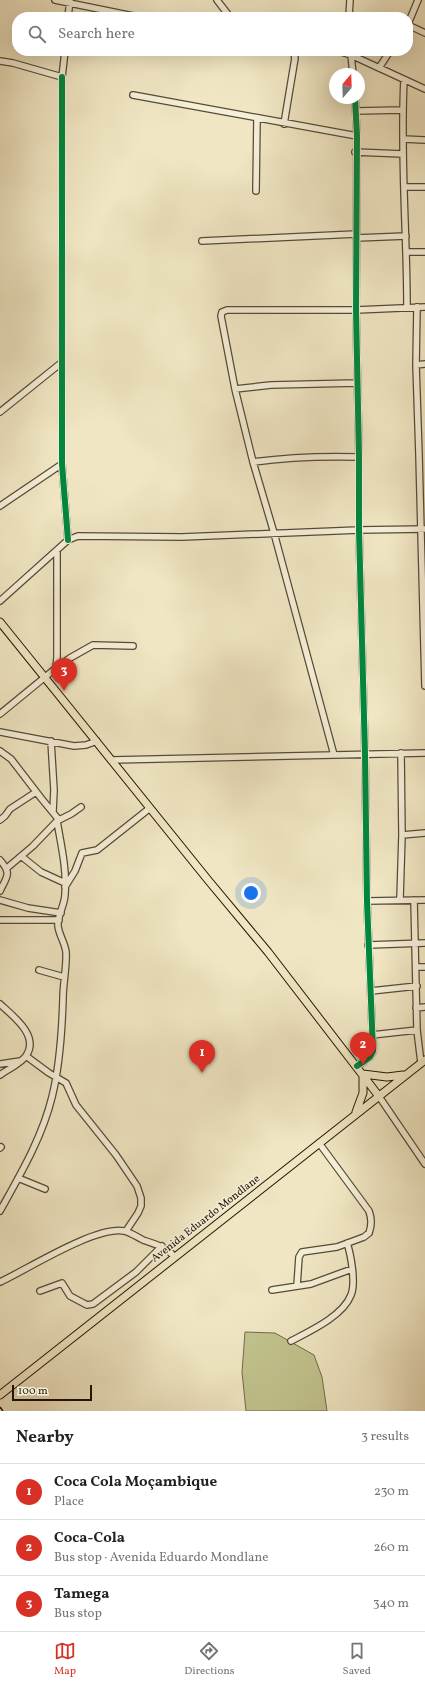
<!DOCTYPE html>
<meta charset="utf-8">
<style>
body{margin:0;font-family:Vollkorn,serif;background:#f6f6f6;color:#202124}
.compass{position:absolute;left:329px;top:68px;width:36px;height:36px;border-radius:50%;background:#fff;box-shadow:0 4px 16px #0002;rotate:19deg}
.scale{position:absolute;left:12px;bottom:10px;width:80px;box-sizing:border-box;padding-left:4px;border:2px solid #231604;border-top:0;font-size:11px;line-height:14px;white-space:nowrap;color:#231604;-webkit-text-stroke:3px #f5efd8;paint-order:stroke}
.you{position:absolute;left:251px;top:893px;width:14px;height:14px;margin:-10px;border:3px solid #fff;border-radius:50%;background:#1a73e8;box-shadow:0 0 0 6px #1a73e833}
.badge{display:grid;place-items:center;width:26px;height:26px;border-radius:50%;background:#d93025;color:#fff;font-size:13px;font-weight:700}
.pin{position:absolute;translate:-50% -33px;filter:drop-shadow(0 1px 2px #0008)}
.pin::after{content:'';position:absolute;top:21px;width:14px;height:12px;background:inherit;clip-path:polygon(0 0,100% 0,50% 100%)}
.list{margin:0;padding:0;list-style:none}
h2{display:flex;justify-content:space-between;align-items:center;height:52px;margin:0;padding:0 16px;font-size:17px}
h2 small{font-size:13px;font-weight:400;color:#757577}
.list li{display:grid;grid-template-columns:26px 1fr auto;gap:12px;align-items:center;box-sizing:border-box;height:56px;padding:0 16px;border-top:1px solid #e0e0e0}
.list b{display:block;font-size:15px;white-space:nowrap}
.list p{margin:0;font-size:13px;white-space:nowrap;color:#757577}
.list em{font-size:13px;font-style:normal;color:#757577}
.icon{flex:none;width:22px;height:22px;fill:none;stroke:currentColor;stroke-width:2;stroke-linecap:round;stroke-linejoin:round}
.map{position:relative;flex:none;width:425px;height:1411px;overflow:hidden}
.search{position:absolute;background:#fff;box-shadow:0 4px 16px #0002;left:12px;right:12px;top:12px;height:44px;display:flex;align-items:center;gap:10px;box-sizing:border-box;padding:0 14px;border-radius:16px;color:#757577;font-size:15px}
.sheet{height:220px;background:#fff}
nav{display:flex;justify-content:space-around;align-items:center;box-sizing:border-box;height:56px;border-top:1px solid #e0e0e0;background:#fff;font-size:11px;color:#757577}
nav a{display:grid;justify-items:center;gap:2px}
nav .on{color:#d93025}
.map>svg:first-child{display:block}
</style>
<div class="map">
<svg width="425" height="1411" viewBox="0 0 425 1411">
<rect width="100%" height="100%" fill="#f0e6c3"/>
<filter id="stains"><feTurbulence type="fractalNoise" baseFrequency=".005" numOctaves="4"/><feColorMatrix values="0 0 0 0 .2 0 0 0 0 .09 0 0 0 0 .02 0 0 0 .5 -.17"/></filter>
<radialGradient id="worn" r=".72"><stop offset=".6" stop-color="#630" stop-opacity="0"/><stop offset="1" stop-color="#630" stop-opacity=".3"/></radialGradient>
<path fill="#c1c38e" stroke="#726c49" d="M245,1332l30,1 39,22 8,22 5,34h-81l-4,-39z"/>
<g fill="none" stroke-linecap="round" stroke-linejoin="round">
<defs>
<path id="minor" d="M55,0l83,17
M217,0l13,17
M68,17l2,-17
M349,17l1,-17
M408,24l10,-24
M408,25l17,8
M338,51l13,4 2,19
M351,51v4l74,34
M0,61l13,2 49,14 3,-26
M379,68l11,-17
M62,77v387l6,76
M404,80c-4,75 3,152 3,227
M133,95l224,41
M355,98l2,38 -1,174 3,147v73l6,224 2,147 6,150 -3,6 -13,9
M356,111l46,-1
M284,124l11,-66 -1,-4 -3,-3
M403,139l22,1
M355,152l48,2
M405,187h20
M256,191l1,-73
M356,238l50,-2
M202,241l154,-7
M407,252h18
M417,307l-1,58 3,90 6,231
M416,365l9,-1
M235,389l36,-4 86,-2
M0,412l61,-49
M253,462c36,-5 70,-6 106,-5
M0,506l62,-42
M0,601l68,-61 10,-4 104,1 177,-7 66,-1
M56,668l14,-10 23,-13 40,1
M0,714l56,-46 1,-11v-107
M0,732l74,14 12,-1 11,-4
M51,741l3,49 -1,21
M0,751l11,8 30,39 18,22
M334,755l-60,-222 -21,-71 -18,-73 -14,-73 1,-4 5,-2h129l69,-3
M112,760l313,-7
M0,820l5,-4 5,-7 26,-17
M402,835l23,-2
M21,856l20,16 24,11
M0,860c12,14 7,16 0,31
M7,868l26,-22 24,-25 14,-7 10,-7
M65,887l10,-16 7,-18 15,-3 53,-42
M400,899l2,-64 -1,-82
M0,900l28,8 33,5
M414,900l3,130 4,33
M367,901l58,-1
M0,920h59
M368,945l57,-2
M416,967h9
M39,970l25,7
M371,991l46,-5
M0,1004c13,12 40,32 26,52 -6,8 -18,13 -26,19
M416,1008l9,-1
M372,1035l45,-5
M26,1056l23,17 17,10 10,22 40,50 21,31 4,12v8l-3,7 -12,18
M0,1064l20,-3
M378,1095l47,69
M0,1148l1,-1
M18,1178l27,11
M0,1211c20,-36 42,-73 52,-114 8,-32 10,-65 11,-99 0,-14 4,-33 3,-46 -1,-9 -7,-17 -8,-26 -1,-10 7,-21 7,-32 2,-25 -4,-49 -8,-73
M0,1282c28,-13 95,-56 124,-51 6,1 13,6 19,9 12,4 23,7 32,17
M297,1286l2,-29 3,-5 35,-5 27,-10 5,-4c3,-8 3,-14 0,-22l-50,-68
M272,1290l39,-6 41,-15
M40,1291l22,-8 8,13 17,9 6,-1 43,-32 26,-26
M291,1341c19,-10 52,-25 60,-46 5,-12 0,-40 -4,-52"/>
<path id="major" d="M0,622l208,258 60,72 110,143
M363,1074l24,3 16,-2
M356,1112l7,-19v-17
M0,1395l425,-335"/>
</defs>
<use href="#minor" stroke="#564a34" stroke-width="8"/>
<use href="#major" stroke="#231604" stroke-width="9"/>
<use href="#minor" stroke="#f5efd8" stroke-width="5.5"/>
<use href="#major" stroke="#f0e6c3" stroke-width="7"/>
<path stroke="#231604" stroke-width="1.5" stroke-dasharray="7 7" stroke-linecap="butt" d="M0,1407l3,4"/>
<defs>
<path id="cycleway" d="M62,77v387l6,76
M355,98l2,38 -1,174 3,147v73l6,224 2,147 6,150 -3,6 -13,9"/>
</defs>
<use href="#cycleway" stroke="#f5efd8" stroke-width="8"/>
<use href="#cycleway" stroke="#00873e" stroke-width="6"/>
</g>
<g text-anchor="middle" dominant-baseline="central" stroke-width="3.5" stroke-linejoin="round" paint-order="stroke">
<g font-size="11" fill="#231604" stroke="#f5efd8">
<text transform="translate(206 1219) rotate(-38)">Avenida Eduardo Mondlane</text>
</g>
</g>
<rect width="100%" height="100%" filter="url(#stains)"/>
<rect width="100%" height="100%" fill="url(#worn)"/>
</svg>
<svg class="compass" viewBox="-18 -18 36 36"><path d="M0-13l5 13h-10z" fill="#e53935"/><path d="M0 13l5-13h-10z" fill="#757577"/></svg>
<div class="scale">100 m</div>
<div class="you"></div>
<div class="pin badge" style="left:202px;top:1073px">1</div>
<div class="pin badge" style="left:363px;top:1065px">2</div>
<div class="pin badge" style="left:64px;top:691px">3</div>
<div class="search"><svg class="icon" aria-label="search" viewBox="0 0 24 24"><circle cx="10" cy="10" r="6"/><path d="M15 15l6 6"/></svg>Search here</div>
</div>
<section class="sheet">
<h2>Nearby<small>3 results</small></h2>
<ul class="list">
<li><span class="badge">1</span><div><b>Coca Cola Moçambique</b><p>Place</p></div><em>230 m</em></li>
<li><span class="badge">2</span><div><b>Coca-Cola</b><p>Bus stop · Avenida Eduardo Mondlane</p></div><em>260 m</em></li>
<li><span class="badge">3</span><div><b>Tamega</b><p>Bus stop</p></div><em>340 m</em></li>
</ul>
</section>
<nav>
<a class="on"><svg class="icon" aria-label="map" viewBox="0 0 24 24"><path d="M3 6l6-2 6 2 6-2v14l-6 2-6-2-6 2zM9 4v14M15 6v14"/></svg>Map</a>
<a><svg class="icon" aria-label="directions" viewBox="0 0 24 24"><path d="M12 3l9 9-9 9-9-9zM9 14v-3h6M13 9l2 2-2 2"/></svg>Directions</a>
<a><svg class="icon" aria-label="saved" viewBox="0 0 24 24"><path d="M7 4h10v16l-5-4-5 4z"/></svg>Saved</a>
</nav>
